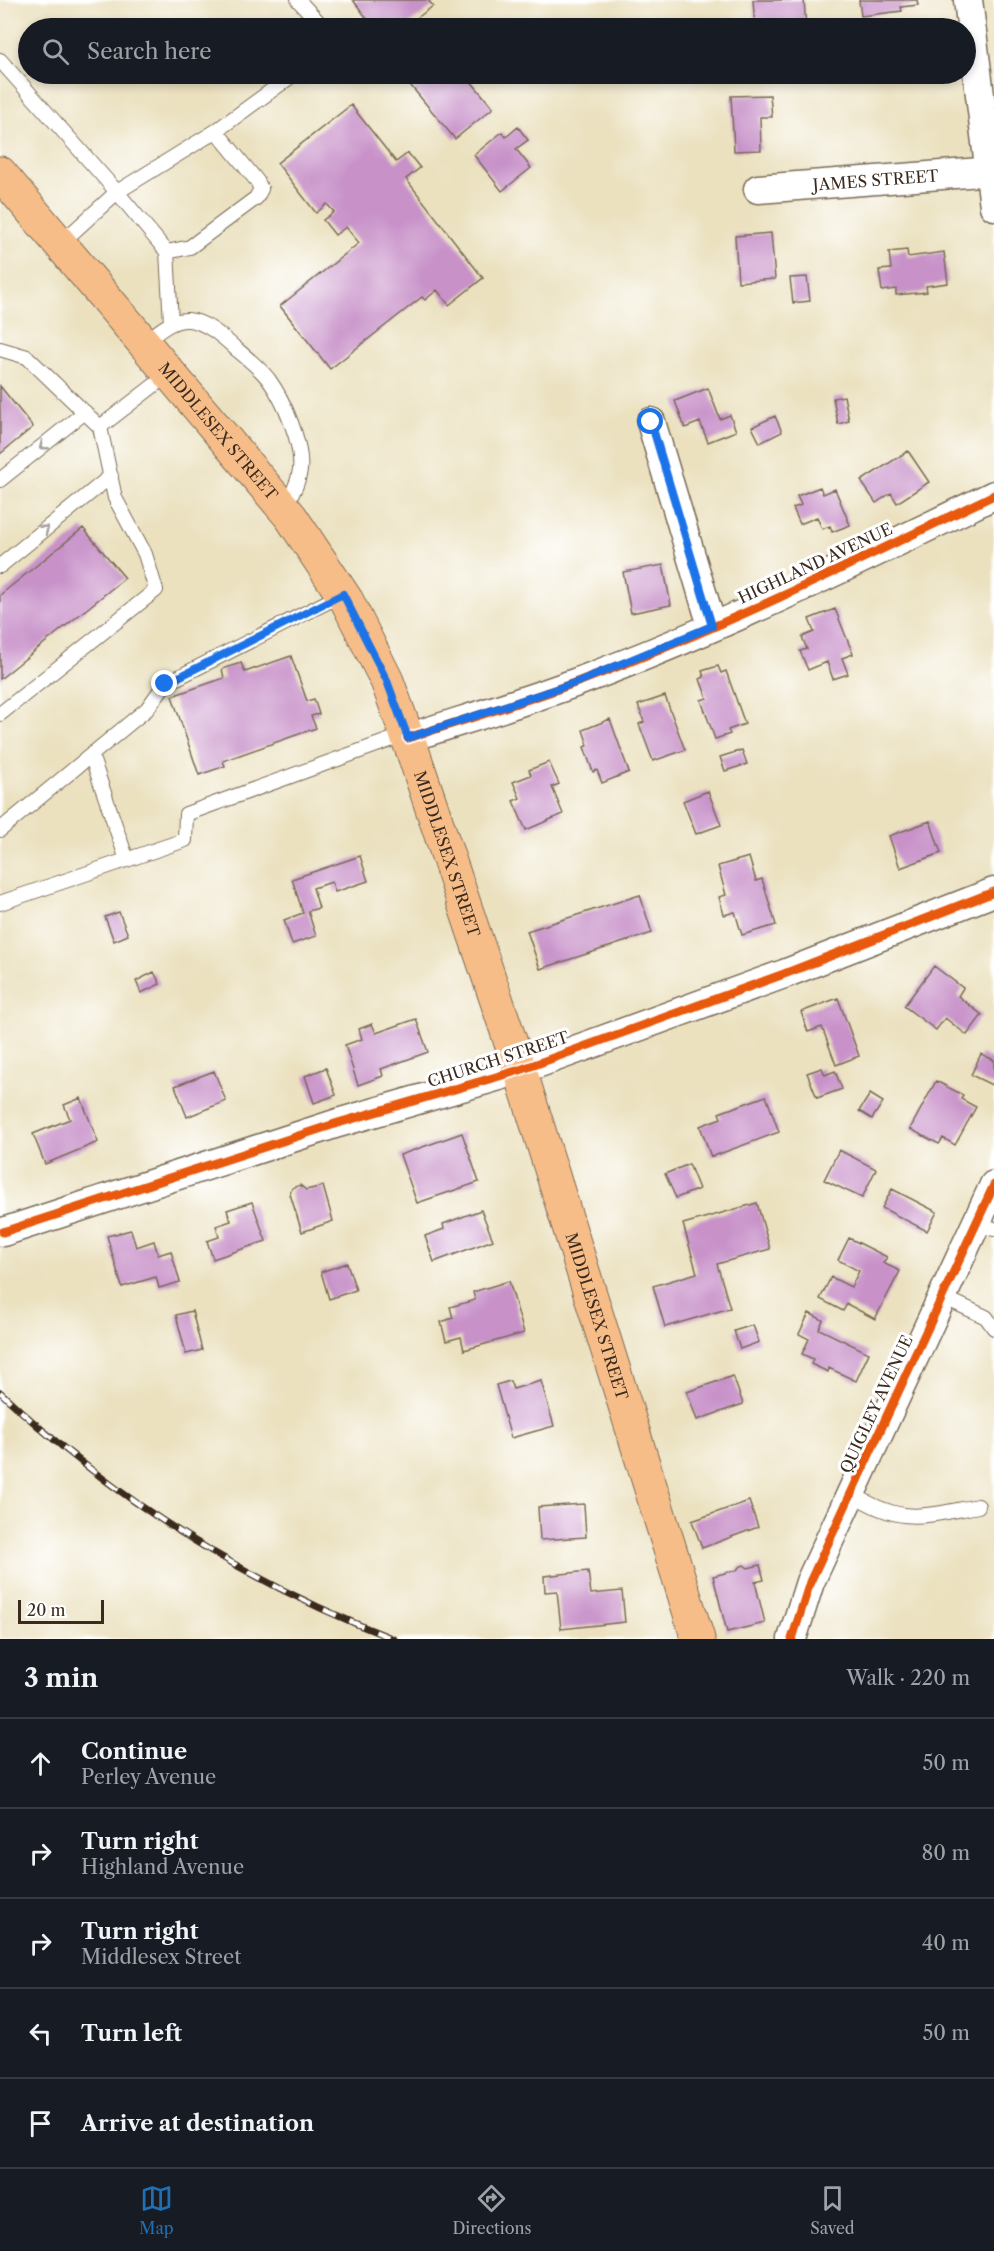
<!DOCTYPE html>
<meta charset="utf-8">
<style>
body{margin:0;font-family:"Libre Caslon Text",serif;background:#20242c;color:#f1f3f6}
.scale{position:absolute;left:18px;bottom:15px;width:86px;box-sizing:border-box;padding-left:6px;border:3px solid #3b2a1e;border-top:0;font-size:16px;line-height:21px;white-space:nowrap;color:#3b2a1e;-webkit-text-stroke:4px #fff;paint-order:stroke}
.stop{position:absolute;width:18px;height:18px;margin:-14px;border:4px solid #1a73e8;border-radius:50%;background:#fff}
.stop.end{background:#1a73e8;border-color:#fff;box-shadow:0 2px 6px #0008}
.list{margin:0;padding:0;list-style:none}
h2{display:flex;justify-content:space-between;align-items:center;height:78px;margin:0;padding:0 24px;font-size:26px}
h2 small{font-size:20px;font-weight:400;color:#9ea1a6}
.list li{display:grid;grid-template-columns:39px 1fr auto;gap:18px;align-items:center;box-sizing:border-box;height:90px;padding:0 24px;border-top:2px solid #363941}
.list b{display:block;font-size:22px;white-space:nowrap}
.list p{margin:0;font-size:20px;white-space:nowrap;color:#9ea1a6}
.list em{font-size:20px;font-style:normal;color:#9ea1a6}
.icon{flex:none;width:33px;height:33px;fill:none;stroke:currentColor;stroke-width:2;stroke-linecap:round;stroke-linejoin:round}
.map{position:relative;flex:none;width:994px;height:1639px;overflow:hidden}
.search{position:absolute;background:#171b24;box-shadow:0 3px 9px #0003;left:18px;right:18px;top:18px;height:66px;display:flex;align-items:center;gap:15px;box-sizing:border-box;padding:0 21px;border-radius:33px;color:#9ea1a6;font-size:22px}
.sheet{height:528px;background:#171b24}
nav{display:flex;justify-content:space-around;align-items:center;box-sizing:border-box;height:84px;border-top:2px solid #363941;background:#171b24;font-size:16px;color:#9ea1a6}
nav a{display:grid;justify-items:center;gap:3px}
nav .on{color:#1f6fb2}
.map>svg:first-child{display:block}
</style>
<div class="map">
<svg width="994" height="1639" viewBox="0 0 994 1639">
<rect width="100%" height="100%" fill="#fff"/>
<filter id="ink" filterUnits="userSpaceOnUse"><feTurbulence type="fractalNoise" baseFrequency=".0167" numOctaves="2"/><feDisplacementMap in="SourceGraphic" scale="12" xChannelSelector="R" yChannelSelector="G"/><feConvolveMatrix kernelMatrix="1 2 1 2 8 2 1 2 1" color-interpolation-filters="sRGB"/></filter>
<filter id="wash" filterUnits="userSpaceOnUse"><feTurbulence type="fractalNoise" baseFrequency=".008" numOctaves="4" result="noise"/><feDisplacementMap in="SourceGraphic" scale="24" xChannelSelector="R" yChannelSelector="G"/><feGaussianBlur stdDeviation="1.35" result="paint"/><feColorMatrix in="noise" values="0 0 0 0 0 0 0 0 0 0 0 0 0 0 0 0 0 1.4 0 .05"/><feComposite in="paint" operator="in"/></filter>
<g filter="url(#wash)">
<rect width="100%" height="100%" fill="#ebe1bf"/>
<g id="blocks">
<path fill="#c892c9" d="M353,0h75l5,6 -29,22h-30z
M753,0h51l2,28h-51z
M859,0h58l1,5 -17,2 1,4 -41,5z
M401,74h64l28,34 -38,31z
M770,95l2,22h-12l1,33 -27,1 -3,-55z
M351,105l45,57 12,-9 12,15 -14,11 77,99 -34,27 -12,-15 -12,10 -3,-3 -92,72 -50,-63 79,-63 -13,-16 -11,8 -12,-15 11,-8 -7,-8 -11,9 -39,-50z
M518,127l10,13 -12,9 15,19 -29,23 -28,-36 28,-23 4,5z
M771,233l4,46 -37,3 -3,-46z
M907,250l1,7 36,-5 4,31 -22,3 1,6 -31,3v-6l-14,2 -3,-21 12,-1 -2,-17z
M807,277l3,24 -17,2 -3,-25z
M0,386l33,41 -33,27z
M708,388l12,31 10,-4 6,16 -28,11 -8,-20 -15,6 -10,-27z
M844,396l5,25 -11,3 -5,-26z
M775,416l7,16 -22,11 -8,-16z
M908,451l21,31 -32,21 -6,-10 -15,10 -15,-22z
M820,487l3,7 12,-5 15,36 -18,7 -2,-6 -8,3 -5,-12 -17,7 -7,-16 8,-3 -4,-9z
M83,528l42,50 -125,101v-84z
M663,565l8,40 -40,8 -8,-41z
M835,609l18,45 -11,4 6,16 -15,5 -6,-17 -19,8 -8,-19 7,-2 -5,-12 12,-5 -5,-13z
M291,656l16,45 7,-2 5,15 -8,2 5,12 -93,33 2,5 -26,9 -27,-79 52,-18 -2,-9 19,-6 4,9z
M718,666l3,7 5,-2 19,53 -17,6 2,4 -15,5 -14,-39 6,-2 -7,-19 4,-2 -2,-6z
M665,696l20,54 -32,11 -14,-37 5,-2 -6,-17z
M610,719l19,53 -27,11 -5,-13 -4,2 -9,-25 4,-2 -5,-15z
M742,750l5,14 -22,7 -5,-14z
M549,762l10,22 -7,3 11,27 -37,16 -13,-29 7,-3 -7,-16 18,-7 -2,-5z
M708,791l13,34 -25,9 -13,-33z
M930,821l11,32 -41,15 -11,-32z
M360,856l8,25 -33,11 -3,-10 -19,6 6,20 -11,3 8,25 -24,8 -8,-24 19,-7 -11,-34z
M749,857l7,24 6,-2 14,46 -34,10 -7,-23 -11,3 -5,-18 7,-2 -8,-29z
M640,895l12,38 -112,36 -13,-38z
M119,912l9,23 -14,6 -9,-24z
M934,966l29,22 -5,8 24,19 -15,20 -22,-17 -9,12 -32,-24z
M154,972l6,12 -19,9 -5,-12z
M838,998l21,58 -23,9 -14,-38 -14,5 -7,-20z
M416,1019l12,33 -47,17 2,7 -25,9 -13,-40 17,-6 -3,-10 13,-5 4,9z
M981,1054l13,6v26l-23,-11z
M326,1068l10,27 -22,8 -9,-27z
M822,1068l3,7 10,-4 7,18 -25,9 -10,-25z
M214,1071l12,30 -39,16 -12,-31z
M936,1081l27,14 -2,4 15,8 -21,38 -12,-7 -4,6 -29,-15z
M870,1094l13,8 -11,17 -13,-8z
M766,1096l13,36 -68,25 -11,-31 21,-8 -2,-5z
M81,1098l17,44 -53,22 -12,-30 37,-15 -6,-14z
M462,1133l17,49 -62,21 -17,-48z
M839,1150l37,19 -14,29 -38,-18z
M689,1164l10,25 -23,9 -11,-24z
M300,1185l6,5 17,-4 10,35 -31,11 -12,-38 2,-6z
M892,1189l45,23 -10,19 -45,-23z
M252,1202l14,39 -53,18 -6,-18 12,-4 -3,-11 15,-5 -4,-11z
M757,1203l13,46 -53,15 13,44 -65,19 -12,-41 44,-13 -14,-49z
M481,1210l12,30 -59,22 -9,-26 19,-7 -1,-5z
M131,1230l5,17 18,-6 4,14 13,-4 9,31 -21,6 -3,-11 -34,10 -15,-51z
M849,1238l38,19 -4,6 17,8 -25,48 -28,-15 -4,7 -23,-12 11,-22 20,10 8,-16 -21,-11z
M347,1263l9,27 -27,9 -8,-27z
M509,1281l15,52 -60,17 -3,-13 -15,4 -5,-19 12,-4 -3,-11 25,-7 -2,-8z
M192,1311l10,39 -16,4 -10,-39z
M809,1313l14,7 -4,9 50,24 -13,28 -27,-13 -1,4 -17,-8 2,-5 -11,-5 7,-15 -10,-5z
M753,1325l6,17 -19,7 -6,-18z
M733,1376l10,28 -46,16 -10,-28z
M510,1381l3,8 28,-8 13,45 -43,12 -15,-53z
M749,1501l9,26 -56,21 -10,-27z
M584,1504l2,33 -46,3 -2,-33z
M744,1565l4,3 12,-3 4,15 -9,2 10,41 -38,9 -14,-56 24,-6 2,-3z
M588,1571l3,23 31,-3 3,31 -64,7 -4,-38 -12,1 -1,-16z"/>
</g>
</g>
<g filter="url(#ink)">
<use href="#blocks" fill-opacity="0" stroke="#796a56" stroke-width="1.5"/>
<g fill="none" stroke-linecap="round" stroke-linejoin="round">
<defs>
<path id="service" d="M298,0l26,28
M0,60l117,132 50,60 23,-5 66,-49 5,-9 -4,-8 -41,-50 78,-57
M60,244l57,-52 99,-61
M167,252l4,71
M144,343c13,-10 27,-24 44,-23 17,1 35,17 47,28 12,10 25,20 34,32 15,21 34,64 31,90 -2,15 -9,26 -17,38
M0,349l27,8 73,70 15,71 30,56 11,36 -156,124
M100,427l70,-54
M0,480l85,-68
M0,566l111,-90
M91,755l36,105
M0,830l147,-121 18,-25 178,-90
M0,903l185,-63 1,-26 221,-80
M977,1224l17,5
M943,1297l43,20 8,11
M851,1493c51,33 72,23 127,13"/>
<g id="minor">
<path d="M968,0l26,206"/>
<path id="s1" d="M758,189l236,-18"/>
<path d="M651,422l61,204"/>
<path d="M408,738c58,-19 116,-36 172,-57 142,-53 278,-120 414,-186"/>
<path d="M3,1232l335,-109 182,-53 264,-96 210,-82"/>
<path d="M792,1639l18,-57 184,-397"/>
</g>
<g id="primary">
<path id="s2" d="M0,173l291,344 56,84 40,80 27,74 106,315 178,569"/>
</g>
</defs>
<use href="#service" stroke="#796a56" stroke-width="16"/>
<use href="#minor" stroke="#796a56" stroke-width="31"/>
<use href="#primary" stroke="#796a56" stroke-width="35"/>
<use href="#service" stroke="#fff" stroke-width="14"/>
<use href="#minor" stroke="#fff" stroke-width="28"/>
<use href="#primary" stroke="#f7bd88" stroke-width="33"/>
<defs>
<path id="rail" d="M0,1392c115,108 248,191 394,247"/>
</defs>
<use href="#rail" stroke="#3b2a1e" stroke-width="7"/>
<use href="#rail" stroke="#fff" stroke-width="4.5" stroke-dasharray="14" stroke-linecap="butt"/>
<defs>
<path id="cycleway" d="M408,738c58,-19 116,-36 172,-57 142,-53 278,-120 414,-186
M3,1232l335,-109 182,-53 264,-96 210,-82
M792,1639l18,-57 184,-397"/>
</defs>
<use href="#cycleway" stroke="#fff" stroke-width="13"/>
<use href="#cycleway" stroke="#e8590c" stroke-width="9"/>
</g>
<defs><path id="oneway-chevron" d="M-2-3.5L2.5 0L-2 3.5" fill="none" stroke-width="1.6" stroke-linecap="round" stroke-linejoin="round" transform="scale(1.5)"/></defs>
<g stroke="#a79f9a">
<use href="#oneway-chevron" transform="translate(43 446) rotate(141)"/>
<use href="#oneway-chevron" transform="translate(45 529) rotate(-39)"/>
</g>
</g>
<g fill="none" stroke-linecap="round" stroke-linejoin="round" filter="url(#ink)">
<path stroke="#1a73e8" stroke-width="8" d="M165,684l178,-90 44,87 21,57 172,-57 132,-55 -61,-204"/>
</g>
<g text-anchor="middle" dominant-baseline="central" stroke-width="6" stroke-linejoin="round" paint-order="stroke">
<g font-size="16" fill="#3b2a1e" stroke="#fff">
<text stroke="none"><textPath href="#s1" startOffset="118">JAMES STREET</textPath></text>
<text stroke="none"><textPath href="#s2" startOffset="338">MIDDLESEX STREET</textPath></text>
<text transform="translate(815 563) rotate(-25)">HIGHLAND AVENUE</text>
<text stroke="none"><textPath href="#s2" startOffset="824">MIDDLESEX STREET</textPath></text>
<text transform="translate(498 1059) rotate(-18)">CHURCH STREET</text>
<text stroke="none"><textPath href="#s2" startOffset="1310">MIDDLESEX STREET</textPath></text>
<text transform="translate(876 1404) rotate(-65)">QUIGLEY AVENUE</text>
</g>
</g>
</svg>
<div class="scale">20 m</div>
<div class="stop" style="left:651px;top:422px"></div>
<div class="stop end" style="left:165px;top:684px"></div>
<div class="search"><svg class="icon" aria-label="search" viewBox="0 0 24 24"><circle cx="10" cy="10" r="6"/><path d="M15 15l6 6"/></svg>Search here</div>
</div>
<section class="sheet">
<h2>3 min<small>Walk · 220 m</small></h2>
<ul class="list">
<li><svg class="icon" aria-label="ahead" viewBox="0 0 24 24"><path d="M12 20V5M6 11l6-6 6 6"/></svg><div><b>Continue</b><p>Perley Avenue</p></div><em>50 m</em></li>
<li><svg class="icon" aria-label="right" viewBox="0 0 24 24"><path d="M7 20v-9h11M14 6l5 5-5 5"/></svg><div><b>Turn right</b><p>Highland Avenue</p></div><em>80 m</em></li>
<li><svg class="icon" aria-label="right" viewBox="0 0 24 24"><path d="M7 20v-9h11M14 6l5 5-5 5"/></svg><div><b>Turn right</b><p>Middlesex Street</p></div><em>40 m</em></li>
<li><svg class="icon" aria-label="left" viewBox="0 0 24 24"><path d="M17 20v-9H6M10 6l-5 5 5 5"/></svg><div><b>Turn left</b></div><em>50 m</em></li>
<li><svg class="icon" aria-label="arrive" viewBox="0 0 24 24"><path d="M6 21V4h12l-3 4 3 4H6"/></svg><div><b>Arrive at destination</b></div></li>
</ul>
</section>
<nav>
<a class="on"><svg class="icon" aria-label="map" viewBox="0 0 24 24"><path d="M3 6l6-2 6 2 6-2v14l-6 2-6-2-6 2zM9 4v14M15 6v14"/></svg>Map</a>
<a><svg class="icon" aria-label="directions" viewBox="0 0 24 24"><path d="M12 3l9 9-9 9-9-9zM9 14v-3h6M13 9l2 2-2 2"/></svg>Directions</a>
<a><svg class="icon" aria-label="saved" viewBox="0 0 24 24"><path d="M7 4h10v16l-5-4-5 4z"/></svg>Saved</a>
</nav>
